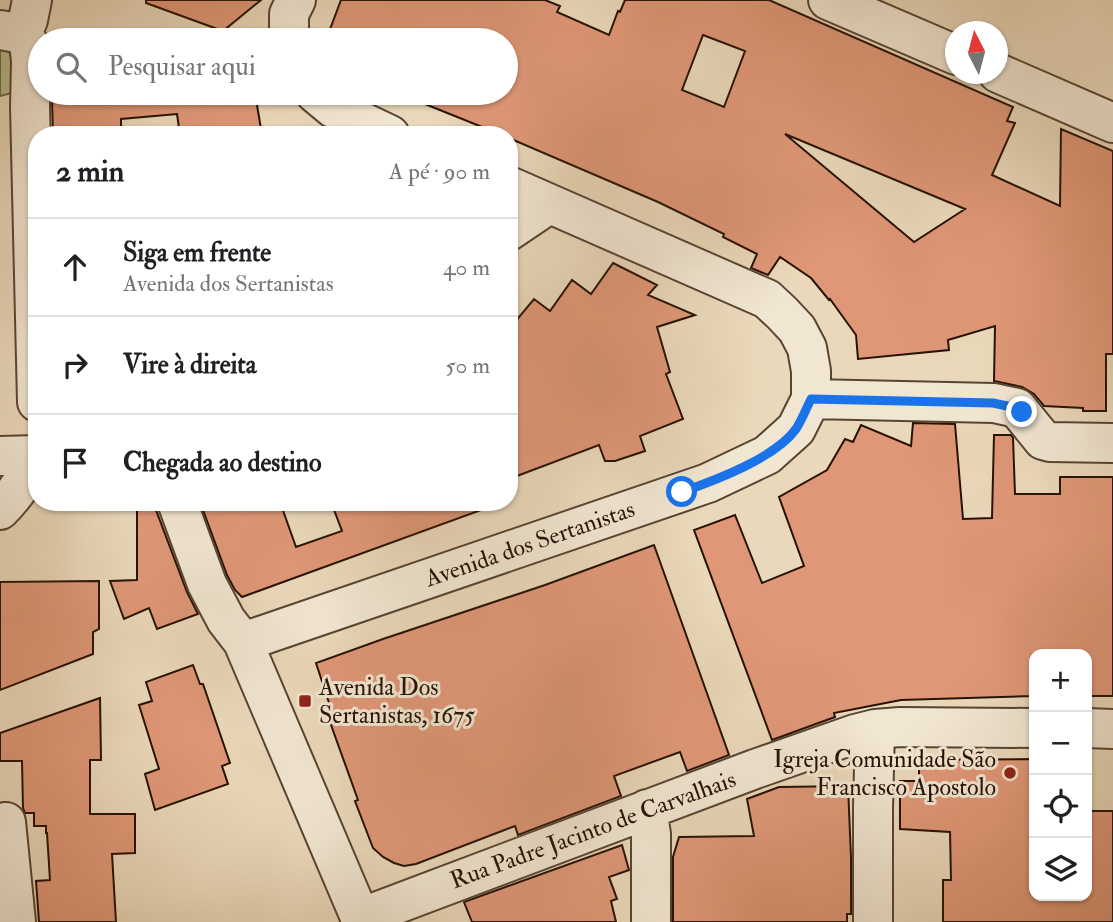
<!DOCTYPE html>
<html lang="pt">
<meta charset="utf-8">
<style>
body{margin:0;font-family:"IM FELL Double Pica",serif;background:#f6f6f6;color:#202124}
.controls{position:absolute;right:21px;bottom:21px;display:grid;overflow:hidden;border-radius:14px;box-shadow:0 2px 5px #0004}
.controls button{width:63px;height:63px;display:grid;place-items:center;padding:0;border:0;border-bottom:2px solid #e0e0e0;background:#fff;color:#202124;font:35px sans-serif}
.compass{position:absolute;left:945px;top:21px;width:63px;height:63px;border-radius:50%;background:#fff;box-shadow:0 2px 5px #0004;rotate:354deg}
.stop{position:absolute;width:21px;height:21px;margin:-16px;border:5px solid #1a73e8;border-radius:50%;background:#fff}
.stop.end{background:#1a73e8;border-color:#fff;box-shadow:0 2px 7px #0008}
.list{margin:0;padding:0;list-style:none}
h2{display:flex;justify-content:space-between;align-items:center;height:91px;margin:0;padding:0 28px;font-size:30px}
h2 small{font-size:23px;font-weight:400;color:#757577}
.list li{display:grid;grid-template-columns:46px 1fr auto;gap:21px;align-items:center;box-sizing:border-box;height:98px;padding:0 28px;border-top:2px solid #e0e0e0}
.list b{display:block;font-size:26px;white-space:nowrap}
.list p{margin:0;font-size:23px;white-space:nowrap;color:#757577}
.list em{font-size:23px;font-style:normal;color:#757577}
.icon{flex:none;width:38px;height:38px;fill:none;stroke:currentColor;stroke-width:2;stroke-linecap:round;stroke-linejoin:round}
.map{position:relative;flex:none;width:1113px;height:922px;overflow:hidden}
.search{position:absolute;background:#fff;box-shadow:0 2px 5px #0004;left:28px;top:28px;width:490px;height:77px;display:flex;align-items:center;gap:18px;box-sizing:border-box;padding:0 24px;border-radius:38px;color:#757577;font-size:26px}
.panel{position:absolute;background:#fff;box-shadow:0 2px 5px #0004;left:28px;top:126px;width:490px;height:385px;border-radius:28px}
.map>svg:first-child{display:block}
</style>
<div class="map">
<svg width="1113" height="922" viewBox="0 0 1113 922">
<rect width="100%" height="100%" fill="#ead8ba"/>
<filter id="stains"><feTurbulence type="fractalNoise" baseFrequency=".00286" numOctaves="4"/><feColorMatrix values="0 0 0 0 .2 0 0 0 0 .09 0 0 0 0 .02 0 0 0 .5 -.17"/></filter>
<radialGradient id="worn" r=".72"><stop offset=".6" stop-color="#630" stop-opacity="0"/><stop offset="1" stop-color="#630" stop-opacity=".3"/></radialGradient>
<path fill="#b8be8f" stroke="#70684a" stroke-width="2" d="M0,45l16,4v43l-16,4z"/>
<path fill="#df9777" stroke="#271204" stroke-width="2" fill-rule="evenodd" d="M146,0h115l-38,31 -77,-28z
M341,0h204l15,6 -3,6 52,23 9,-24 2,1 5,-12h144l244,107 -6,14 8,2 -23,52 68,31 1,-77 52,22v203h-7v57h-23v-3l-39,-2 -10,-12 -12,-7 -28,-6 1,-55 -47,14 1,10 -91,9 -2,-24 -26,-36 -1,1 -18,-22 -31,-21 -12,18 -17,-7 6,-14 -34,-17 1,-3 -66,-32 -147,-63 -2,-4h-7l-102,-41 106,-1v-53h-180zM703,35l42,16 -21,56 -42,-17zM785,134l180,75 -51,33z
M65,93h162l-1,11 30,-5 6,36h-82l-3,-21 -56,5v16h-68l-1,-36h13z
M613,263l44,22 -9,10 47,20 -38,12 13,45 -4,2 17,45 -43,17 5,15 -30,10h-10l-6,-16 -90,34v-150l25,-30 16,12 22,-31 19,14z
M913,423l42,1 8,95 29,-1 2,-83h17l2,3 2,56h45v-17h53v219h-26v-42h-53v42l-133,4 -67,13 1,4 -63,23 -78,-210 41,-15 27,68 42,-17 -25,-69 48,-27 18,-31 8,3 8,-17 50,21z
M137,502h19v8l31,82 11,22 -41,15 -8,-21 -25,11 -14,-38 27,-1z
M200,502h80l16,45 46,-16 -11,-29h160l1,4 -250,91 -7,-7 -8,-15z
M654,545l75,210 -42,16 -7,-19 -66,24 7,20 -103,39 -3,-9 -99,38 -12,2 -10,-3 -11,-6 -10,-9 -18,-47 3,-1 -32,-89 5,-2 -15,-46 67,-24 162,-54z
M99,581v48l-6,3v22l-93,36v-108z
M193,665l7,19h3l27,79 -8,3 6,18 -73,26 -10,-36 14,-5 -20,-64 13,-4 -6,-19z
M100,698l1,62h-11v54h45v39l-23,1 4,68h-77l-3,-41 14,-1 -3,-47h-1v-7h-12v-13h-9l-2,-5 -1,-47h-22v-28z
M1034,759v137h53v-85h26v111h-170v-42h8l-1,-48 -50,-3v-48h19v-21z
M848,786l3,72v56h-4v8h-174v-65l6,-20 75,-1 -7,-37 32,-12z
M622,845l7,25 -20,7 8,22 -6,2 5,21h-144l-8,-20z"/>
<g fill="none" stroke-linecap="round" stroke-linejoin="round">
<defs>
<path id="minor" d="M828,0l128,55
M0,30l22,4 7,10 2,17 -1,46 7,295
M22,34l6,-14 4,-20
M289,40v-26l7,-14
M998,73l115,50
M315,93l18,15 57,27
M509,231l40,-27
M811,399l183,4 23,5 26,32 7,2 63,1
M0,456l37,-1
M177,502l30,82 19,36 17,22 119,280
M0,510c16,-16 26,-32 37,-52
M243,642l465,-159 59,-28 29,-26 15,-30v-28l-4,-23 -10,-19 -15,-16 -15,-14 -258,-113
M1087,728l26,1
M647,809l4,25v88
M6,822l10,100
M360,918l395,-149 100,-35 20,-5 25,-2 134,1
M873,922v-114l2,-79"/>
</defs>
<use href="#minor" stroke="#584432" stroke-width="42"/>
<use href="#minor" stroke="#f1e6d2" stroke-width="38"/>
</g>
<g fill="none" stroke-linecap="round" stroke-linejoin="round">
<path stroke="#1a73e8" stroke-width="9" d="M682,492c34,-12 93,-34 114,-63 6,-9 10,-20 15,-30l182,4 24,5 5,4"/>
</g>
<g fill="#8f2418" stroke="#f1e6d2" stroke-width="2.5">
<rect x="298" y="694" width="14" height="14" rx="3.5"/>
<circle cx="1010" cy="773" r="7"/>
</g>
<g text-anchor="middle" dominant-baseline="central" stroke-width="6" stroke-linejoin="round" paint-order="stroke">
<g font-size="24" fill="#271204" stroke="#f1e6d2">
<text transform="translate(530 544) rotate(-19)">Avenida dos Sertanistas</text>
<text transform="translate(593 830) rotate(-20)">Rua Padre Jacinto de Carvalhais</text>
</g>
<g font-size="24" fill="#271204" stroke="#f1e6d2" text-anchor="start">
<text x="319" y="687">Avenida Dos<tspan x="319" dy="28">Sertanistas, 1675</tspan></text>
<text x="996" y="759" text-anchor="end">Igreja Comunidade São<tspan x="996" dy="28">Francisco Apostolo</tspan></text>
</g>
</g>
<rect width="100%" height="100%" filter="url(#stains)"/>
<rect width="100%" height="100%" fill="url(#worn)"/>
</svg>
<div class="controls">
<button>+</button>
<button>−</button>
<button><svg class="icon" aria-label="locate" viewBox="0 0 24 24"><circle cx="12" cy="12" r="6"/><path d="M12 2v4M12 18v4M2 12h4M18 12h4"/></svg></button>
<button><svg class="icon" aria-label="layers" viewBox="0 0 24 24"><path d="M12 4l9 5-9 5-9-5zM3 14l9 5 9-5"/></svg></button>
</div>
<svg class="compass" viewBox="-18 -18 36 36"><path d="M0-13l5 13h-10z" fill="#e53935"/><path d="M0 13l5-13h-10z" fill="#757577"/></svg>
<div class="stop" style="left:682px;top:492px"></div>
<div class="stop end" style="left:1022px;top:412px"></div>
<div class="search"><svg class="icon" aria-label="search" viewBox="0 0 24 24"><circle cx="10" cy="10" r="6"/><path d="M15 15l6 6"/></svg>Pesquisar aqui</div>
<section class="panel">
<h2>2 min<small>A pé · 90 m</small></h2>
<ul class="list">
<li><svg class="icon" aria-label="ahead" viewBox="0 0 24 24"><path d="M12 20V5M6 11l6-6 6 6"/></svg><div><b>Siga em frente</b><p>Avenida dos Sertanistas</p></div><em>40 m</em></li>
<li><svg class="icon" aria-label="right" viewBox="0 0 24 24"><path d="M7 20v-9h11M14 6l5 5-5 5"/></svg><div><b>Vire à direita</b></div><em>50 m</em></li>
<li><svg class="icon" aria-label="arrive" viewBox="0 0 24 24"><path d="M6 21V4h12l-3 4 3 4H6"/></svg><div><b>Chegada ao destino</b></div></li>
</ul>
</section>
</div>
